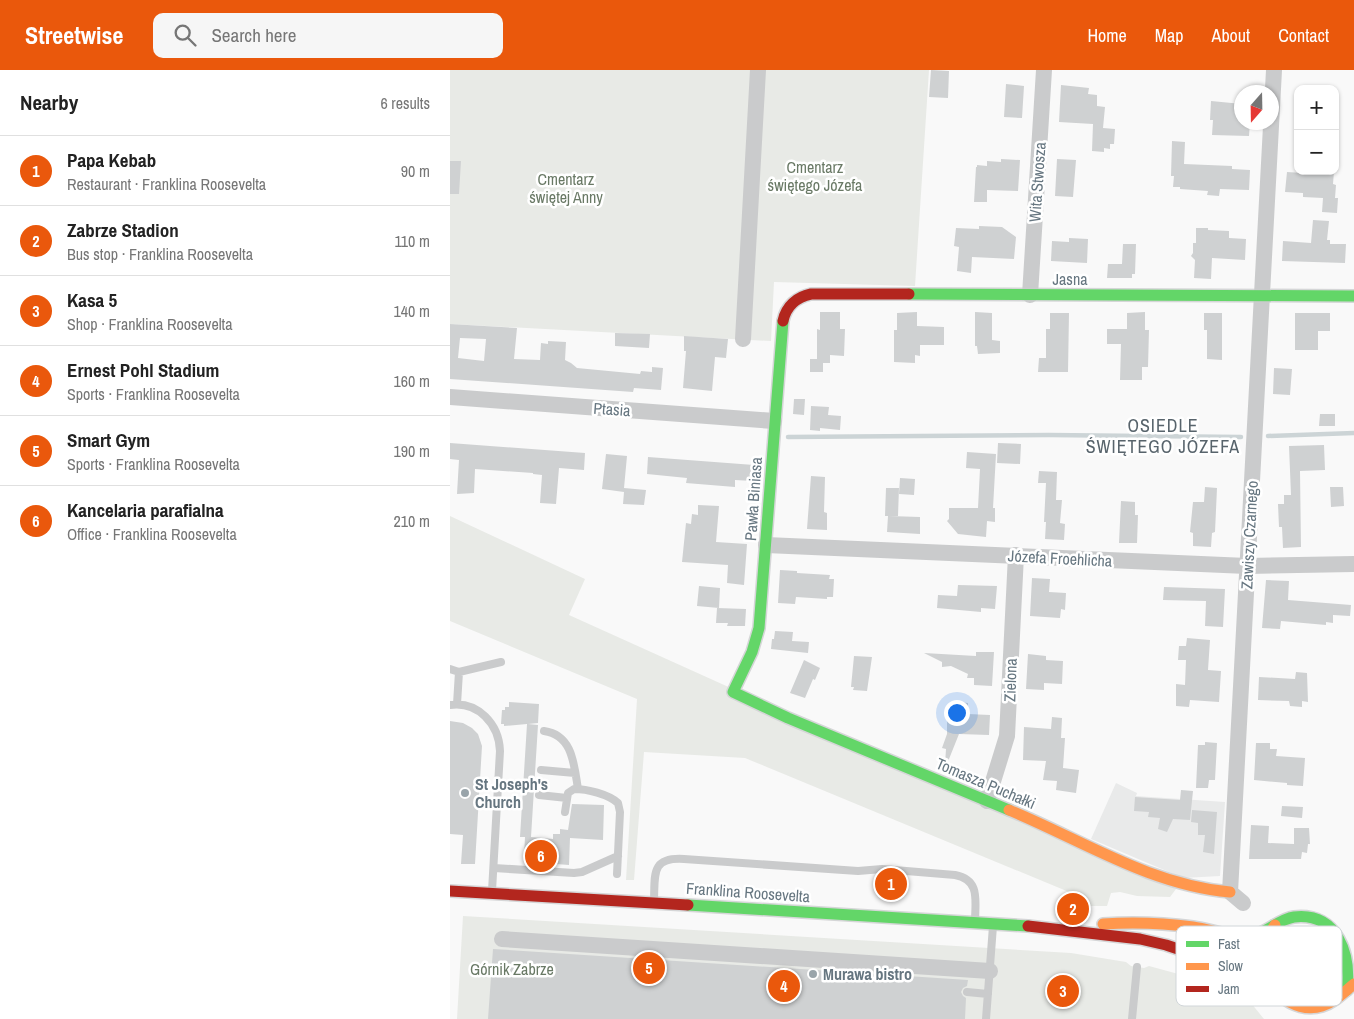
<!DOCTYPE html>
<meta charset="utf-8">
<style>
body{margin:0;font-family:"Archivo Narrow",sans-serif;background:#f6f6f6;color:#222}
.controls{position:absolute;right:15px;top:15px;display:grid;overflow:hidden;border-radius:10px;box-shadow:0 1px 4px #0004}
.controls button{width:45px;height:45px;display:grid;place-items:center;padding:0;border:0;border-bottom:1px solid #e0e0e0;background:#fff;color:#222;font:25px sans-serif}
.compass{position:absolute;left:784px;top:15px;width:45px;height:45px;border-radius:50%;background:#fff;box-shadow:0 1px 4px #0004;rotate:200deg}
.you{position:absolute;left:506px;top:642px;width:18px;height:18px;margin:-12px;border:4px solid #fff;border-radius:50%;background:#1a73e8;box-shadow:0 0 0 8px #1a73e833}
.badge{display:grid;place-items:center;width:32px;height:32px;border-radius:50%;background:#ea580c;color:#fff;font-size:16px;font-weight:700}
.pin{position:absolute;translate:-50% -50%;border:2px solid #fff;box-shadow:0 1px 5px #0006}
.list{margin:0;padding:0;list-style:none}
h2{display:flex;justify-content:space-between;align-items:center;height:65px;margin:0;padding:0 20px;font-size:21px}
h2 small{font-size:16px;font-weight:400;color:#767676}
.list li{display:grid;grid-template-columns:32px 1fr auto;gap:15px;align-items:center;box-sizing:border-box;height:70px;padding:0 20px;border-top:1px solid #e0e0e0}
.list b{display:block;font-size:19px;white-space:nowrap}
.list p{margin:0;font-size:16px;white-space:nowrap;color:#767676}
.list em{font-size:16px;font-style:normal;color:#767676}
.icon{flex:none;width:28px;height:28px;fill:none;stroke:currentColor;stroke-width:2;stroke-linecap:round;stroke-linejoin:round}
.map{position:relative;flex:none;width:904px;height:949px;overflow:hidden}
header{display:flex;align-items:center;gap:30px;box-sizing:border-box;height:70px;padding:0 25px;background:#ea580c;color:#fff}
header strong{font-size:24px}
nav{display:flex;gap:28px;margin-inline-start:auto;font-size:18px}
.search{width:350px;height:45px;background:#f6f6f6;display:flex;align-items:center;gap:12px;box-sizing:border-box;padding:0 18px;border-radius:10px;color:#767676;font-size:19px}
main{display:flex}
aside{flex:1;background:#fff}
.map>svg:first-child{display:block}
</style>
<header>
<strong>Streetwise</strong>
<div class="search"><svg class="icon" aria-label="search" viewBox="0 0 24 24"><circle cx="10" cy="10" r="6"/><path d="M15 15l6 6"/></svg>Search here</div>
<nav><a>Home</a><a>Map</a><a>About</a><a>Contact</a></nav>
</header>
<main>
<aside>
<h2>Nearby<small>6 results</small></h2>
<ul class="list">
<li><span class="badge">1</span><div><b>Papa Kebab</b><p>Restaurant · Franklina Roosevelta</p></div><em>90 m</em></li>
<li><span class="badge">2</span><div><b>Zabrze Stadion</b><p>Bus stop · Franklina Roosevelta</p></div><em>110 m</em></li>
<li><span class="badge">3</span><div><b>Kasa 5</b><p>Shop · Franklina Roosevelta</p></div><em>140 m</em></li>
<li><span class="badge">4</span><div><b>Ernest Pohl Stadium</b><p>Sports · Franklina Roosevelta</p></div><em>160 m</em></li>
<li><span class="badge">5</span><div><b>Smart Gym</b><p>Sports · Franklina Roosevelta</p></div><em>190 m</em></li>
<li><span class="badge">6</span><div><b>Kancelaria parafialna</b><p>Office · Franklina Roosevelta</p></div><em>210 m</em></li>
</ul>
</aside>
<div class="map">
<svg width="904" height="949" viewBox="0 0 904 949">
<rect width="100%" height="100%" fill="#f9f9f9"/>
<path fill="#e9eaea" d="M666,713l21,10 -1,3 89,6 -5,74 -37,2 -92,-39z"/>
<path fill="#e8eae6" d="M0,0h479l-14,216 -141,-4 -3,59 -321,-17z
M0,446l135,63 -16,36 607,274 -6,8 -33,-1 -17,-4 -9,1 -4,13h-39l1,-14 -324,-134 -101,-6 -10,128h-8l11,-181 -187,-78z
M13,846l608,37 55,9 5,4 13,2 5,-2 44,12 58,25 13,16h-807z"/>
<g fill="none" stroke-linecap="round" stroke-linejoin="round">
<path stroke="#ccd4d6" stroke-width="4.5" d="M818,366l86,-3
M338,367l261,-2 192,2"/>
</g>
<path fill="#cfd1d2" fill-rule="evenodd" d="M481,0l18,1 -1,27 -19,-1z
M556,14l18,2 -2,32 -18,-1z
M611,15l28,3 -1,6 9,1v11l8,1 -2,21 12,1 -1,15h-4v5l-6,-1v4l-12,-1 1,-27 -34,-2z
M761,31l31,3v18h8l-1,14 -37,-1 1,-15h-3z
M722,71l13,1 -1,22 48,2v3l18,1 -1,20 -29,-1 -1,7 -12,-1 1,-4 -28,-2v-2h-7l1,-11h-3z
M551,89l19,1 -2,31 -31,-1v12h-13l2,-35h1v-2l10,1v-5l14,1z
M607,89l19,1 -3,37 -18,-1z
M0,91h11l-2,33h-9z
M853,101h31l-1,13 3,1 -1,13h3l-1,15 -15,-1 1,-14 -20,-1v-4l-18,-1 2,-20 16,1z
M863,150l16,1 -2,19h3v4h16l-1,19 -63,-2 1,-20 28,2z
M529,156l23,1 14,10 -2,22 -42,-2 -1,16 -14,-2 2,-24 -5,-1 2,-18 23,1z
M746,158h12v2l21,1v7l17,1 -1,21 -33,-2 -1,21 -17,-1 1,-18 -4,-4 2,-3v-10h3z
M619,168l19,1 -1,24 -36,-2 1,-20 17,1z
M673,174h13l-1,30h-3v4h-25l1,-14h14z
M370,242h20v17h5l-1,27 -14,-1v8h-7v9h-13v-13h7v-30l3,1z
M467,242v14l27,1v18h-24v11l-5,-1v8l-21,-1v-32h3v-17z
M525,242l17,1v27l8,1v12l-22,1 -1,-8h-2z
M695,242v18h4l-1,37h-6v13h-22l1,-36h-14v-15h20v-16z
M600,243h19l-1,59h-30l1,-14h7v-29h4z
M754,243h18v47l-15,-1v-29h-3z
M845,243h35v18h-12v19h-23z
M0,254l67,4 -3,31 26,1 1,-17 7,1v-3l18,1 -1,18 6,3 6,5 63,6 1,-3 11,1v-5l11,1 -2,22 -27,-2 -1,4 -183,-13zM10,268l26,1 -2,22 -26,-3z
M165,263l35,1 -1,14 -34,-2z
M234,266l44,3 -2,19 -11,-1 -3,34 -29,-3 3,-37h-2z
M824,298l18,1 -2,26 -17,-1z
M344,329h11l-1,16 -11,-1z
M361,336l18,1 -1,8 13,1 -1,14 -20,-2v3l-10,-1z
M870,344h15v12h-16z
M0,373l135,10 -1,17 -25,-2 -3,36 -16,-1 2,-28 -9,-1v-1l-58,-4 -1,24 -17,1 2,-34 -9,-1z
M548,373l23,1 -1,20 -23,-1z
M874,375l1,25 -25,1 1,76 -18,1 -1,-21h-3l-1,-23h6v-9h7l-2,-49z
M517,382l29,2 -3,54h2v14l-8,-1 -1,16 -28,-3 -11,-13 2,-2v-11h29l2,-39 -14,-1z
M156,384l21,2 -3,32 22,2 -2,15 -21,-1 1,-12 -22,-3z
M198,387l106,8 -1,16 -18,-1v7l-49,-4 1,-5 -40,-4z
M589,401l18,1 -1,28h6l-2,23 5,1 -1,16 -19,-1 1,-17h-2l2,-39h-8z
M361,406l14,1 -1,35 3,1v17l-20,-1z
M450,408l15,1 -1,16 -15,-1z
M755,417l12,1 -2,44 -3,1 -1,14 -18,-1v-13l-3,-1 3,-30h11z
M880,417h13l1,19 -13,1z
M436,418h13l-1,28h-9l31,1v17l-33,-2 1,-16h-3z
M671,431l14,1v13h3l-1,28h-18z
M248,435l21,1 -3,36 31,2 -3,41 -17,-2 1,-18 -46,-3 4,-39 5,1 1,-10 6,1z
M330,500l17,1v2l33,2 -1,4h5l-1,18h-6v2l-31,-2 -1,7 -17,-1z
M582,508l18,1 -1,13 17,1 -1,17 -4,-1 -1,9 -30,-2z
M816,510l23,1 -1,19 63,5 -1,11 -17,-1v8l-7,-1v3l-45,-4 -1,8 -18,-1z
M508,515l39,1 -2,23 -14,-1v4l-44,-4 1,-13 19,1z
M249,516l21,2 -1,20 -22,-2z
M714,517l61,2 -2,38 -18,-1 1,-25 -43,-1z
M267,538l29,1 -1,17h-18l1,-3h-12z
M325,561l18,1 -1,9 17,1 -1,11 -37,-4 1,-10h2z
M737,568l23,2 -2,30 13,1 -2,31 -29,-2 -1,7 -13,-1v-22l9,1 1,-25h-8l1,-14h7z
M526,582h18l-2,34 -18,-1v-7h-7l1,-4 -17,-8 -9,1v-5l-18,-9 52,3z
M578,584l18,2v4l17,1 -1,23 -18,-1v7l-18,-1z
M404,586l18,1 -5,34 -14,-1 1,-3h-3z
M354,590l16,8 -5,12 -2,-1 -8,19 -15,-5z
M846,602l11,1 1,29 -6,-1v6l-12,-1 -1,-5 -31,-1 1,-23 36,2z
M59,632l30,2 -1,19 -10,1 10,1 -7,112 22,2v-5h7v-5l8,1 4,-26 32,1 -1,35 -33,-2 -1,27 -39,-3v-6h-6l1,-19h-5l7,-113 -23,2v-2h-3l1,-14h3v-3h4z
M506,632l12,1v11l22,1 -1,20 -30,-1 -12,30h-2l1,-15 -4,-1 5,-14v-14z
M602,647l10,1 -1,20h4l-2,30 16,2 -3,23 -20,-3 1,-9 -14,-1 3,-19 -23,-1 1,-33 27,2z
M0,651l13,2 9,5 6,6 4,12 -7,118h-14l2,-29 -13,-1z
M755,672l12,1 -2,37h-6l-1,8h-12l2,-43h7z
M806,673h14v6h7l-1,7 29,2 -2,28 -16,-1v-2l-33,-3z
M731,720l12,1 -3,29 -17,-1 -6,13 -9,-3 2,-11 -12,-1 1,-5 -15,-1 1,-14 45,3z
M832,736l21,1 -1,11 -21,-2z
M742,740l25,2 -3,42 -11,-2 2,-17h-7v-12l-7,-1z
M801,755l18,1 -1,17 26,1v-16h15l1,16h-2l-1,9 -5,-1 -1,7h-52z
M428,805l26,2 -1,15 -26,-2z
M43,879l475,31 -1,6 -4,2 -2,4 2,4 3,2 -1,21h-477z
M605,915l16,1 -1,12 -15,-1z"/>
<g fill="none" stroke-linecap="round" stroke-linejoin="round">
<defs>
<path id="fast" d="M459,224l445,2
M333,251l-24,307 -7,24 -19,40 55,26 221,92
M238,835l340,21
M805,865c14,-4 25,-16 39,-18 44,-5 57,38 53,73"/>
<path id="slow" d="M559,740c73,30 141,75 221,82
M653,854c30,-2 60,-1 90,3 21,3 41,12 62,8
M825,855c-6,9 -13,21 -13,32 -1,30 31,58 60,49 13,-4 22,-14 32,-22"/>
<path id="jam" d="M333,251c3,-15 14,-24 28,-27h98
M0,821l238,14
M578,856l112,13 26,6 90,30 17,13"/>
</defs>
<use href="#fast" stroke="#d5d6d7" stroke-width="14"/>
<use href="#slow" stroke="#d5d6d7" stroke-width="14"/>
<use href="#jam" stroke="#d5d6d7" stroke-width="14"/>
<path stroke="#cacbcc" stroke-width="8" d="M0,599l9,3 42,-10
M7,634l2,-32
M0,635c28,-4 49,19 50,46l-8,140
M94,661c29,4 30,34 34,58
M91,700l34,3
M89,725l28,3
M115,742l3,-19 6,-4c13,0 34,5 44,14l2,9 -3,62
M44,798l80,5 8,-1 36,-16
M204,830c1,-26 -3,-43 30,-41l174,12 24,-2 73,6c26,5 20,26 20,47
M517,922l21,2
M536,949l7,-93
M682,949l5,-52"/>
<path stroke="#cacbcc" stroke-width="16" d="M580,225l14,-225
M293,269l15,-269
M0,327l324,24
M316,475l481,21 107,-2
M537,731l20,-65 9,-181
M793,833l-13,-11 44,-822
M52,869l488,32"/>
<use href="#fast" stroke="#63d668" stroke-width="11"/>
<use href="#slow" stroke="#ff974d" stroke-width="11"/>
<use href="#jam" stroke="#b3261e" stroke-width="11"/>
</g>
<g fill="#99a4aa" stroke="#fff" stroke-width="2">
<circle cx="15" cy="723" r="5"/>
<circle cx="363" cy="904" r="5"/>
</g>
<g text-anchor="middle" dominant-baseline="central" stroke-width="5" stroke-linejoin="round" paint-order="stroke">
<g font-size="16" fill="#697965" stroke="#fff">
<text x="365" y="97">Cmentarz<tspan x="365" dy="18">świętego Józefa</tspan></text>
<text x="116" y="109">Cmentarz<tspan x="116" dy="18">świętej Anny</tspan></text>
<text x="62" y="899">Górnik Zabrze</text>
</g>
<g font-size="16" fill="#667680" stroke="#fff">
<text transform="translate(587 112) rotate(-86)">Wita Stwosza</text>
<text x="620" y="209">Jasna</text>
<text transform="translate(162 339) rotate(4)">Ptasia</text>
<text transform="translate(303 429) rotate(-86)">Pawła Biniasa</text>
<text transform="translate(799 465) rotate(-87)">Zawiszy Czarnego</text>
<text transform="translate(610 488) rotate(3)">Józefa Froehlicha</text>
<text transform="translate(560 610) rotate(-88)">Zielona</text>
<text transform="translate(536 713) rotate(23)">Tomasza Puchałki</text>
<text transform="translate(298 822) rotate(4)">Franklina Roosevelta</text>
</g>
<g font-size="16" font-weight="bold" fill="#667680" stroke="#fff" text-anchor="start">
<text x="25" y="714">St Joseph's<tspan x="25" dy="18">Church</tspan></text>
<text x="373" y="904">Murawa bistro</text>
</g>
<g font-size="18" letter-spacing="1" fill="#58646c" stroke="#fff">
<text x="713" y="355">OSIEDLE<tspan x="713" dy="21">ŚWIĘTEGO JÓZEFA</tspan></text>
</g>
</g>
<rect x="726" y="856" width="166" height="80" rx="8" fill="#fff" stroke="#d1d6d9" stroke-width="1"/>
<rect x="736" y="871" width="23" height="6" fill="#63d668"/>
<rect x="736" y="893" width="23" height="7" fill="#ff974d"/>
<rect x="736" y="916" width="23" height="6" fill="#b3261e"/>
<g font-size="14" fill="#667680">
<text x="768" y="879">Fast</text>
<text x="768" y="901">Slow</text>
<text x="768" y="924">Jam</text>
</g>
</svg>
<div class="controls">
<button>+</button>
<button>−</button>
</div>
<svg class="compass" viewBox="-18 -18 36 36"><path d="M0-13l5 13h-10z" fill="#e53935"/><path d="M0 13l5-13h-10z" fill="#767676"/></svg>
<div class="you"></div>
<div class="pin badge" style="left:441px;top:814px">1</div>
<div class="pin badge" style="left:623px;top:839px">2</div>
<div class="pin badge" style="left:613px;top:921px">3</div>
<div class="pin badge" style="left:334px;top:916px">4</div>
<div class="pin badge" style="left:199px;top:898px">5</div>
<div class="pin badge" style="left:91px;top:786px">6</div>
</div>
</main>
